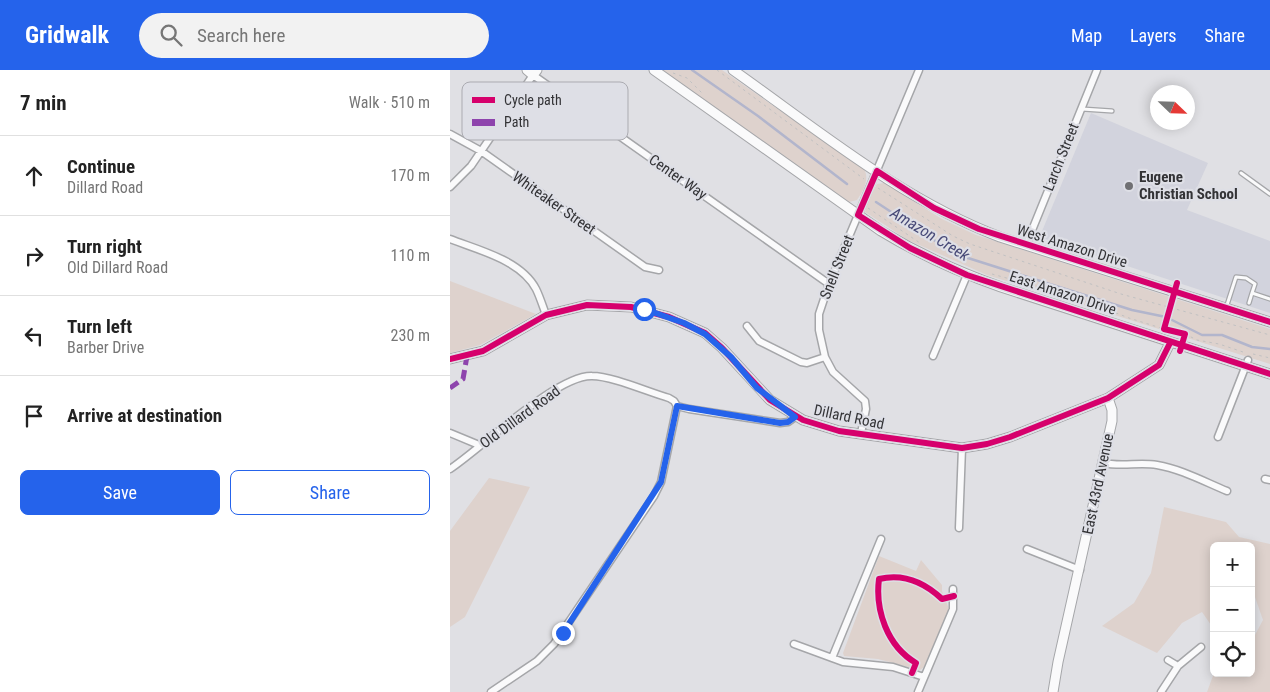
<!DOCTYPE html>
<meta charset="utf-8">
<style>
body{margin:0;font-family:"Roboto Condensed",sans-serif;background:#f2f2f2;color:#222}
.controls{position:absolute;right:15px;bottom:15px;display:grid;overflow:hidden;border-radius:8px;box-shadow:0 2px 12px #0003}
.controls button{width:45px;height:45px;display:grid;place-items:center;padding:0;border:0;border-bottom:1px solid #e0e0e0;background:#fff;color:#222;font:25px sans-serif}
.compass{position:absolute;left:700px;top:15px;width:45px;height:45px;border-radius:50%;background:#fff;box-shadow:0 2px 12px #0003;rotate:113deg}
.stop{position:absolute;width:15px;height:15px;margin:-11px;border:4px solid #2563eb;border-radius:50%;background:#fff}
.stop.end{background:#2563eb;border-color:#fff;box-shadow:0 1px 5px #0008}
.list{margin:0;padding:0;list-style:none}
h2{display:flex;justify-content:space-between;align-items:center;height:65px;margin:0;padding:0 20px;font-size:21px}
h2 small{font-size:16px;font-weight:400;color:#767676}
.list li{display:grid;grid-template-columns:32px 1fr auto;gap:15px;align-items:center;box-sizing:border-box;height:80px;padding:0 20px;border-top:1px solid #e0e0e0}
.list b{display:block;font-size:19px;white-space:nowrap}
.list p{margin:0;font-size:16px;white-space:nowrap;color:#767676}
.list em{font-size:16px;font-style:normal;color:#767676}
.actions{display:flex;gap:10px;padding:15px 20px}
.actions a{flex:1;padding:11px 0;border:1px solid #2563eb;border-radius:8px;text-align:center;font-size:18px;color:#2563eb}
.actions .main{background:#2563eb;color:#fff}
.icon{flex:none;width:28px;height:28px;fill:none;stroke:currentColor;stroke-width:2;stroke-linecap:round;stroke-linejoin:round}
.map{position:relative;flex:none;width:820px;height:622px;overflow:hidden}
header{display:flex;align-items:center;gap:30px;box-sizing:border-box;height:70px;padding:0 25px;background:#2563eb;color:#fff}
header strong{font-size:24px}
nav{display:flex;gap:28px;margin-inline-start:auto;font-size:18px}
.search{width:350px;height:45px;background:#f2f2f2;display:flex;align-items:center;gap:12px;box-sizing:border-box;padding:0 18px;border-radius:28px;color:#767676;font-size:19px}
main{display:flex}
aside{flex:1;background:#fff}
.map>svg:first-child{display:block}
</style>
<header>
<strong>Gridwalk</strong>
<div class="search"><svg class="icon" aria-label="search" viewBox="0 0 24 24"><circle cx="10" cy="10" r="6"/><path d="M15 15l6 6"/></svg>Search here</div>
<nav><a>Map</a><a>Layers</a><a>Share</a></nav>
</header>
<main>
<aside>
<h2>7 min<small>Walk · 510 m</small></h2>
<ul class="list">
<li><svg class="icon" aria-label="ahead" viewBox="0 0 24 24"><path d="M12 20V5M6 11l6-6 6 6"/></svg><div><b>Continue</b><p>Dillard Road</p></div><em>170 m</em></li>
<li><svg class="icon" aria-label="right" viewBox="0 0 24 24"><path d="M7 20v-9h11M14 6l5 5-5 5"/></svg><div><b>Turn right</b><p>Old Dillard Road</p></div><em>110 m</em></li>
<li><svg class="icon" aria-label="left" viewBox="0 0 24 24"><path d="M17 20v-9H6M10 6l-5 5 5 5"/></svg><div><b>Turn left</b><p>Barber Drive</p></div><em>230 m</em></li>
<li><svg class="icon" aria-label="arrive" viewBox="0 0 24 24"><path d="M6 21V4h12l-3 4 3 4H6"/></svg><div><b>Arrive at destination</b></div></li>
</ul>
<div class="actions"><a class="main">Save</a><a>Share</a></div>
</aside>
<div class="map">
<svg width="820" height="622" viewBox="0 0 820 622">
<rect width="100%" height="100%" fill="#e0e0e4"/>
<path fill="#d2d3dd" d="M641,43l117,50 -21,47 83,31v72l-228,-75 -2,-2z"/>
<path fill="#ded2cd" d="M212,0h60l142,99c6,10 -1,23 -7,31l-8,2z
M434,113l58,36 34,16 294,94v35l-283,-89 -79,-35 -43,-28 3,-12 9,-16z
M0,211l86,33 -56,31 -30,8z
M39,408l41,9 -65,130 -15,10v-96z
M714,437l62,15 13,15 31,7v148h-63l7,-19h37v-37l4,-1 8,-15 -8,-23 -4,-1v-50h-37v78l-3,1 -9,-13 -20,11 -25,30 -55,-27 32,-23 17,-30z
M429,486l37,15 5,-11 21,25v6l7,18 -25,58 -4,3 -42,-11 -34,-3 -1,-3z"/>
<g fill="none" stroke-linecap="round" stroke-linejoin="round">
<path stroke="#b2b5cc" stroke-width="2.5" d="M242,0l66,46 89,68
M426,132l67,44 25,12 164,52 34,7 36,18h20l30,12 18,2"/>
<defs>
<path id="lane" d="M632,39l30,2
M791,103l29,21
M799,233l3,-10
M776,238l10,-31 10,1 9,6 -3,9 18,6"/>
<path id="street" d="M0,64l31,17 164,116 14,3
M0,117l21,-21 62,-91 296,209
M0,169c28,11 71,21 86,50 4,8 7,18 10,26
M576,175l71,-175
M297,256l12,15 42,21 6,1 18,-6
M483,286l34,-81
M0,363l29,12
M411,363l5,-24 -1,-8 -32,-29 -8,-15 -6,-27v-16l10,-30 90,-214
M768,367l30,-77
M653,393c19,4 36,-1 54,2 24,4 48,17 70,26
M0,399c32,-21 106,-94 142,-93 20,0 56,16 77,22l5,3 3,5 12,3 91,14 8,-1 7,-5
M815,409l5,1
M509,458l3,-80
M577,479l53,21
M344,574l49,18 50,5 31,10
M382,588l49,-119
M718,590l10,6
M41,622l46,-31 17,-17 100,-148 7,-14 16,-76
M468,622l35,-83v-20
M711,622l17,-26 23,-19"/>
<path id="secondary" d="M77,0l6,5 4,-5
M204,0l227,161c38,23 77,41 120,56l269,87
M283,0c85,60 169,130 267,167l270,85
M0,289l33,-8 63,-36 41,-10 44,2 38,10 36,16 17,15 48,52 33,20 36,11 123,17 25,-4 23,-7 98,-39 51,-33 11,-22
M603,622l5,-30 54,-241v-11l-4,-12"/>
</defs>
<use href="#lane" stroke="#a5a6a9" stroke-width="5.5"/>
<use href="#street" stroke="#a5a6a9" stroke-width="9"/>
<use href="#secondary" stroke="#a5a6a9" stroke-width="11"/>
<path stroke="#c1c1c2" stroke-width="1" stroke-dasharray="2.5 4" stroke-linecap="butt" d="M267,0l147,109
M223,3l14,5 17,17
M428,118l75,48 17,8 151,50 149,41
M418,138l52,35
M542,204l83,23 54,21 35,11
M735,264l12,6 22,4 27,9
M803,284l17,4"/>
<use href="#lane" stroke="#fafafb" stroke-width="3"/>
<use href="#street" stroke="#fafafb" stroke-width="6"/>
<use href="#secondary" stroke="#fafafb" stroke-width="9"/>
<path stroke="#8e44ad" stroke-width="5" stroke-dasharray="10 5" stroke-linecap="butt" d="M0,318l13,-9 4,-23"/>
<defs>
<path id="cycleway" d="M727,213l-13,46 21,5 -5,17
M820,252l-291,-93 -45,-21 -57,-37 -19,44 52,33 57,27 303,99
M0,289l33,-8 63,-36 41,-10 44,2 38,10 36,16 17,15 48,52 33,20 36,11 123,17 25,-4 23,-7 98,-39 51,-33 11,-22
M462,603l4,-10c-29,-17 -41,-53 -37,-84 25,-6 45,3 63,20l12,-3"/>
</defs>
<use href="#cycleway" stroke="#dedfe6" stroke-width="9"/>
<use href="#cycleway" stroke="#d6006c" stroke-width="6"/>
</g>
<g fill="none" stroke-linecap="round" stroke-linejoin="round">
<path stroke="#2563eb" stroke-width="6" d="M113,563l98,-151 16,-76 103,17 8,-1 7,-5 -38,-29 -26,-31 -26,-23 -21,-11 -40,-14"/>
</g>
<circle fill="#707073" stroke="#dedfe6" stroke-width="2" cx="679" cy="116" r="5"/>
<g text-anchor="middle" dominant-baseline="central" stroke-width="4.5" stroke-linejoin="round" paint-order="stroke">
<g font-size="15" fill="#333336" stroke="#dedfe6">
<text transform="translate(611 87) rotate(-68)">Larch Street</text>
<text transform="translate(228 107) rotate(35)">Center Way</text>
<text transform="translate(104 133) rotate(35)">Whiteaker Street</text>
<text transform="translate(622 176) rotate(17)">West Amazon Drive</text>
<text transform="translate(387 197) rotate(-68)">Snell Street</text>
<text transform="translate(613 223) rotate(18)">East Amazon Drive</text>
<text transform="translate(70 347) rotate(-36)">Old Dillard Road</text>
<text transform="translate(399 347) rotate(12)">Dillard Road</text>
<text transform="translate(648 414) rotate(-78)">East 43rd Avenue</text>
</g>
<g font-size="15" font-weight="bold" fill="#333336" stroke="#dedfe6" text-anchor="start">
<text x="689" y="107">Eugene<tspan x="689" dy="17">Christian School</tspan></text>
</g>
<g font-size="16" font-style="italic" fill="#474977" stroke="#dedfe6">
<text transform="translate(480 164) rotate(31)">Amazon Creek</text>
</g>
</g>
<rect x="12" y="12" width="166" height="58" rx="8" fill="#dedfe6" stroke="#ababb1" stroke-width="1"/>
<rect x="22" y="27" width="23" height="6" fill="#d6006c"/>
<rect x="22" y="49" width="23" height="7" fill="#8e44ad"/>
<g font-size="14" fill="#333336">
<text x="54" y="35">Cycle path</text>
<text x="54" y="57">Path</text>
</g>
</svg>
<div class="controls">
<button>+</button>
<button>−</button>
<button><svg class="icon" aria-label="locate" viewBox="0 0 24 24"><circle cx="12" cy="12" r="6"/><path d="M12 2v4M12 18v4M2 12h4M18 12h4"/></svg></button>
</div>
<svg class="compass" viewBox="-18 -18 36 36"><path d="M0-13l5 13h-10z" fill="#e53935"/><path d="M0 13l5-13h-10z" fill="#767676"/></svg>
<div class="stop" style="left:194px;top:239px"></div>
<div class="stop end" style="left:113px;top:563px"></div>
</div>
</main>
